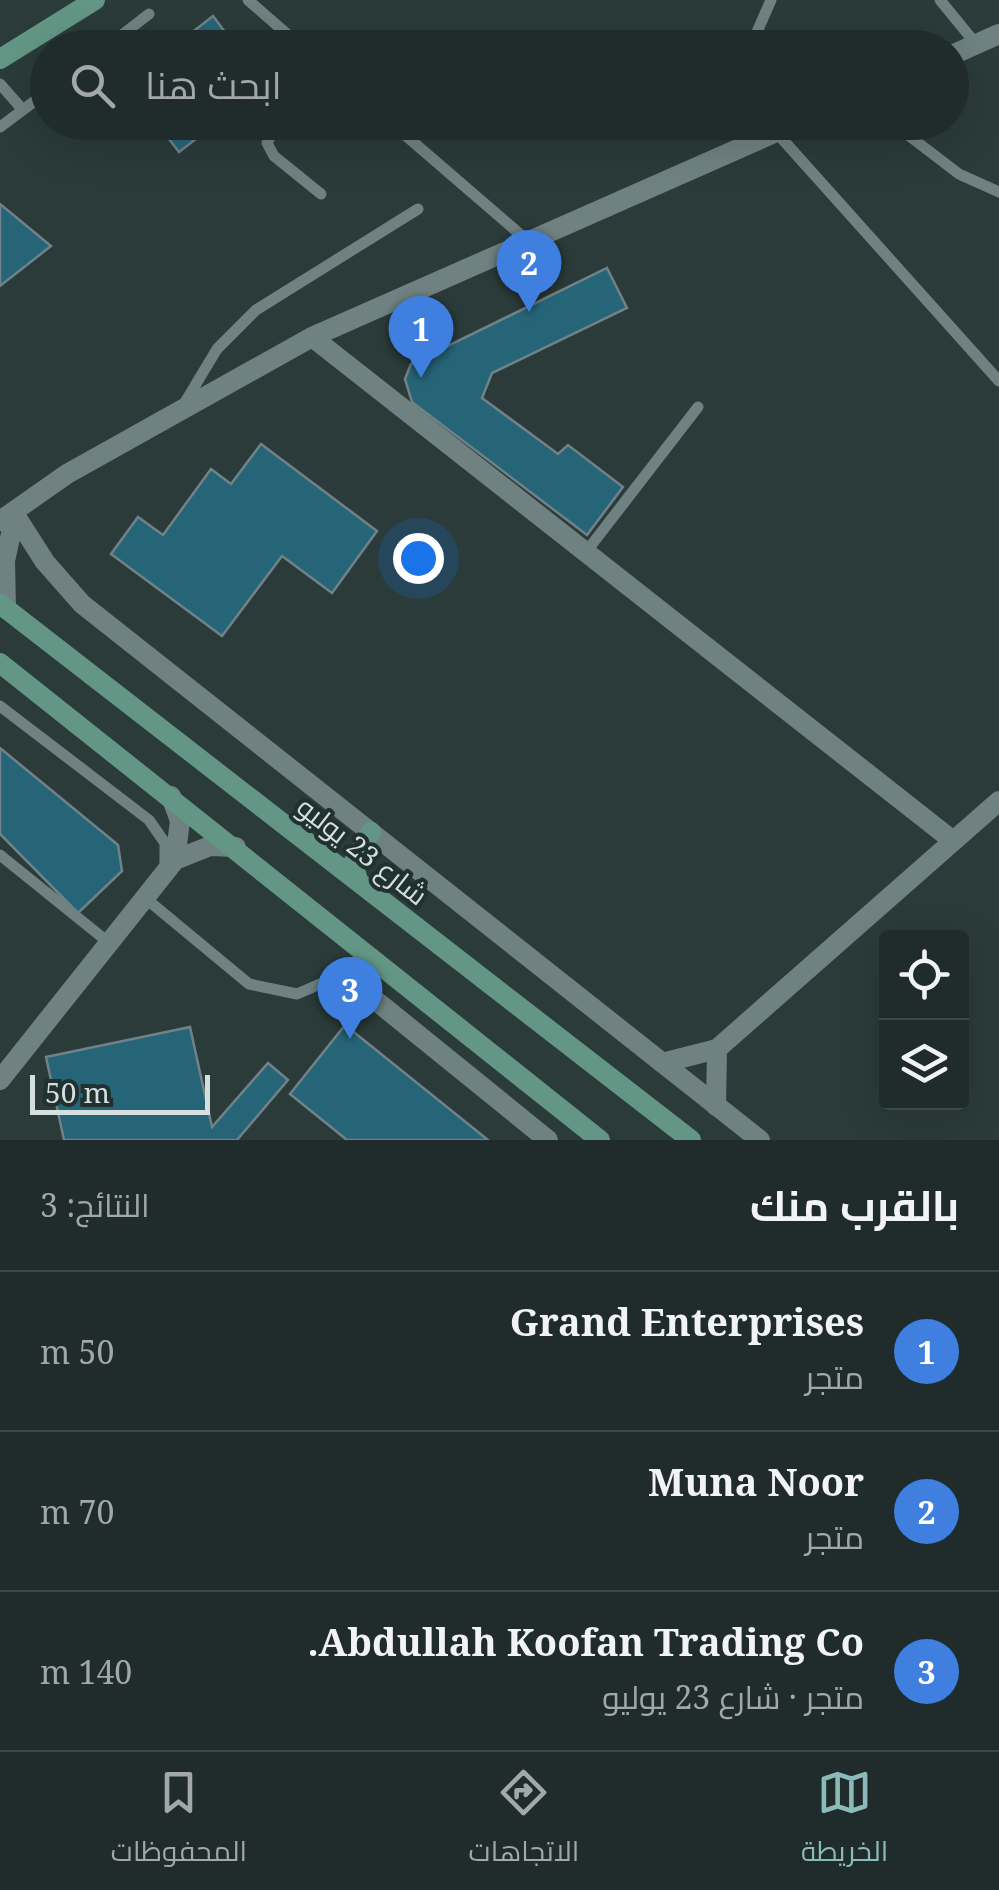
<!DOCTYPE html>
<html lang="ar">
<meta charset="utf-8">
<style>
body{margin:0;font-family:"Noto Serif",Cairo,serif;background:#283434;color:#f1f3f6;direction:rtl}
.controls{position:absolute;right:30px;bottom:30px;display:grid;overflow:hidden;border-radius:10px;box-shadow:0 10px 40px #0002}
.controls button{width:90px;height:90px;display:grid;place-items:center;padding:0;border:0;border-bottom:2px solid #3d4848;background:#202c2c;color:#f1f3f6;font:50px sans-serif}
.scale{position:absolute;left:30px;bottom:25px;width:180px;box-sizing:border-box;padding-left:10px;border:5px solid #d5dfdf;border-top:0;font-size:28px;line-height:35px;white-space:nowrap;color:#d5dfdf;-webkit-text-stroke:8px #203130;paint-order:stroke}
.you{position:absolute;left:418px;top:558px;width:35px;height:35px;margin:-25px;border:8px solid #fff;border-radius:50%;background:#1a73e8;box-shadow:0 0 0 15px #1a73e833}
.badge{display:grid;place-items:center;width:65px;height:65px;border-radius:50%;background:#8bbbb9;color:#fff;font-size:32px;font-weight:700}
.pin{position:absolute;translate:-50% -82px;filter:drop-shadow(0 2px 5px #0008)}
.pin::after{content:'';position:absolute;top:52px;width:35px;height:30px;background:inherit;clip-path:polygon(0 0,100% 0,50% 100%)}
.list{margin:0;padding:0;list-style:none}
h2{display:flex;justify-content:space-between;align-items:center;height:130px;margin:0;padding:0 40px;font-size:42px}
h2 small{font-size:32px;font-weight:400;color:#a2a7a9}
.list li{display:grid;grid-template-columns:65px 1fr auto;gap:30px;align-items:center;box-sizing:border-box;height:160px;padding:0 40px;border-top:2px solid #3d4848}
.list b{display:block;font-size:38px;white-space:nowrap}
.list p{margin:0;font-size:32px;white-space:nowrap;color:#a2a7a9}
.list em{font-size:32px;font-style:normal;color:#a2a7a9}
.icon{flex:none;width:55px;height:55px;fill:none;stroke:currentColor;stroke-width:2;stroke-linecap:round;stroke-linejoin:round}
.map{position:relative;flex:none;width:999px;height:1140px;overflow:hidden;direction:ltr}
.search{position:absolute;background:#202c2c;box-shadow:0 10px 40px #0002;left:30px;right:30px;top:30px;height:110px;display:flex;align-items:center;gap:25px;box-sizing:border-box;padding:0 35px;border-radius:55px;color:#a2a7a9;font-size:38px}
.sheet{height:610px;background:#202c2c}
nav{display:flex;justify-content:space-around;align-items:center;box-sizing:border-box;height:140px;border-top:2px solid #3d4848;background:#202c2c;font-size:28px;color:#a2a7a9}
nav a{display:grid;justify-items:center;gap:5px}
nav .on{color:#8bbbb9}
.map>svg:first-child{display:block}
</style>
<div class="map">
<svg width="999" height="1140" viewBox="0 0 999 1140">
<rect width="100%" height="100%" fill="#2a3b3a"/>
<path fill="#266578" stroke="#708288" stroke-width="2.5" d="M213,16l24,32h-65z
M156,122h62l-39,30z
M0,204l51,42 -51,40z
M607,268l20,40 -135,65 -10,25 76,56 10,-9 55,42 -36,48 -175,-133 -7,-23 6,-15z
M261,444l116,87 -45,62 -50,-37 -60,80 -111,-82 27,-37 25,18 48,-66 20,15z
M0,748l118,97 4,26 -44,42 -78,-79z
M345,1025l143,115h-141l-57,-46z
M190,1027l22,100 56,-64 20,17 -51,60h-173l-18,-83z"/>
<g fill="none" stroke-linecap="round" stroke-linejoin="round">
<path stroke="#6f8281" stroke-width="11" d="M248,0l55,48
M940,0l36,44
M105,48l44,-34
M750,48l21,-48
M0,84l23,26
M278,122l-11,21 7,13 47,38
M390,122l139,120
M767,122l232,259
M891,122l68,52 40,18
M0,127l48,-36
M184,404l33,-55 39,-39 162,-101
M586,552l112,-145
M0,706l149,114 16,23v25
M0,855l108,87
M144,897l105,87 48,10 46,-20"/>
<path stroke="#6f8281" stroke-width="20" d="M952,55l47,-21
M312,337l640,503
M15,515l30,47 37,42 678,536
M0,521l67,-47 245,-137 487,-215
M6,609l-1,-48 10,-46
M175,860l35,-14 26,1
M371,958l-28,16 205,166
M662,1063l55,-14 282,-248
M0,1080l175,-220 5,-39 -9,-25
M716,1106l1,-57"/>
<path stroke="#639684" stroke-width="20" d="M0,59l95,-59
M0,604l691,536
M0,663l600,477
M358,880l-5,-17 18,-31"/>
</g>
<g text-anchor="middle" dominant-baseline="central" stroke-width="8" stroke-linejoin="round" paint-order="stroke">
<g font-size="28" fill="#d5dfdf" stroke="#203130">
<text transform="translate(363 850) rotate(38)">شارع 23 يوليو</text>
</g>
</g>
</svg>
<div class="controls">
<button><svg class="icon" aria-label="locate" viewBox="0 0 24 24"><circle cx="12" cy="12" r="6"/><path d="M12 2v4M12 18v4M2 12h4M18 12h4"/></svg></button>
<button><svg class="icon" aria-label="layers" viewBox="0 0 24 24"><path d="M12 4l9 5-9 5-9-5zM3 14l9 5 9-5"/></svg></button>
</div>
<div class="scale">50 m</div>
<div class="you"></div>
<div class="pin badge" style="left:421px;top:378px;background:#3f7fe0">1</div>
<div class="pin badge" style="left:529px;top:312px;background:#3f7fe0">2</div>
<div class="pin badge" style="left:350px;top:1039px;background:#3f7fe0">3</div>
<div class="search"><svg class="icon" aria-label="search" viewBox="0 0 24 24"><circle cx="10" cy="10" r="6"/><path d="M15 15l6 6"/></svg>ابحث هنا</div>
</div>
<section class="sheet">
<h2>بالقرب منك<small>النتائج: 3</small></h2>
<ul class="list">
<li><span class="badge" style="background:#3f7fe0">1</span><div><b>Grand Enterprises</b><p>متجر</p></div><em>50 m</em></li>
<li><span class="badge" style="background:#3f7fe0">2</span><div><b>Muna Noor</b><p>متجر</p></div><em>70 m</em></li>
<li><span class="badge" style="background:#3f7fe0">3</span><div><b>Abdullah Koofan Trading Co.</b><p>متجر · شارع 23 يوليو</p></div><em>140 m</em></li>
</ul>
</section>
<nav>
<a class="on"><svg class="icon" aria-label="map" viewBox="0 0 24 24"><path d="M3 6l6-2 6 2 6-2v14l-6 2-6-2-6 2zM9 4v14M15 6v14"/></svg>الخريطة</a>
<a><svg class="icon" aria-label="directions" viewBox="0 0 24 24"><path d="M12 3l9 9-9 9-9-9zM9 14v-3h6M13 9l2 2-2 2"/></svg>الاتجاهات</a>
<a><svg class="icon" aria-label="saved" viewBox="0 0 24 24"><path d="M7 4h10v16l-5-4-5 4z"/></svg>المحفوظات</a>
</nav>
